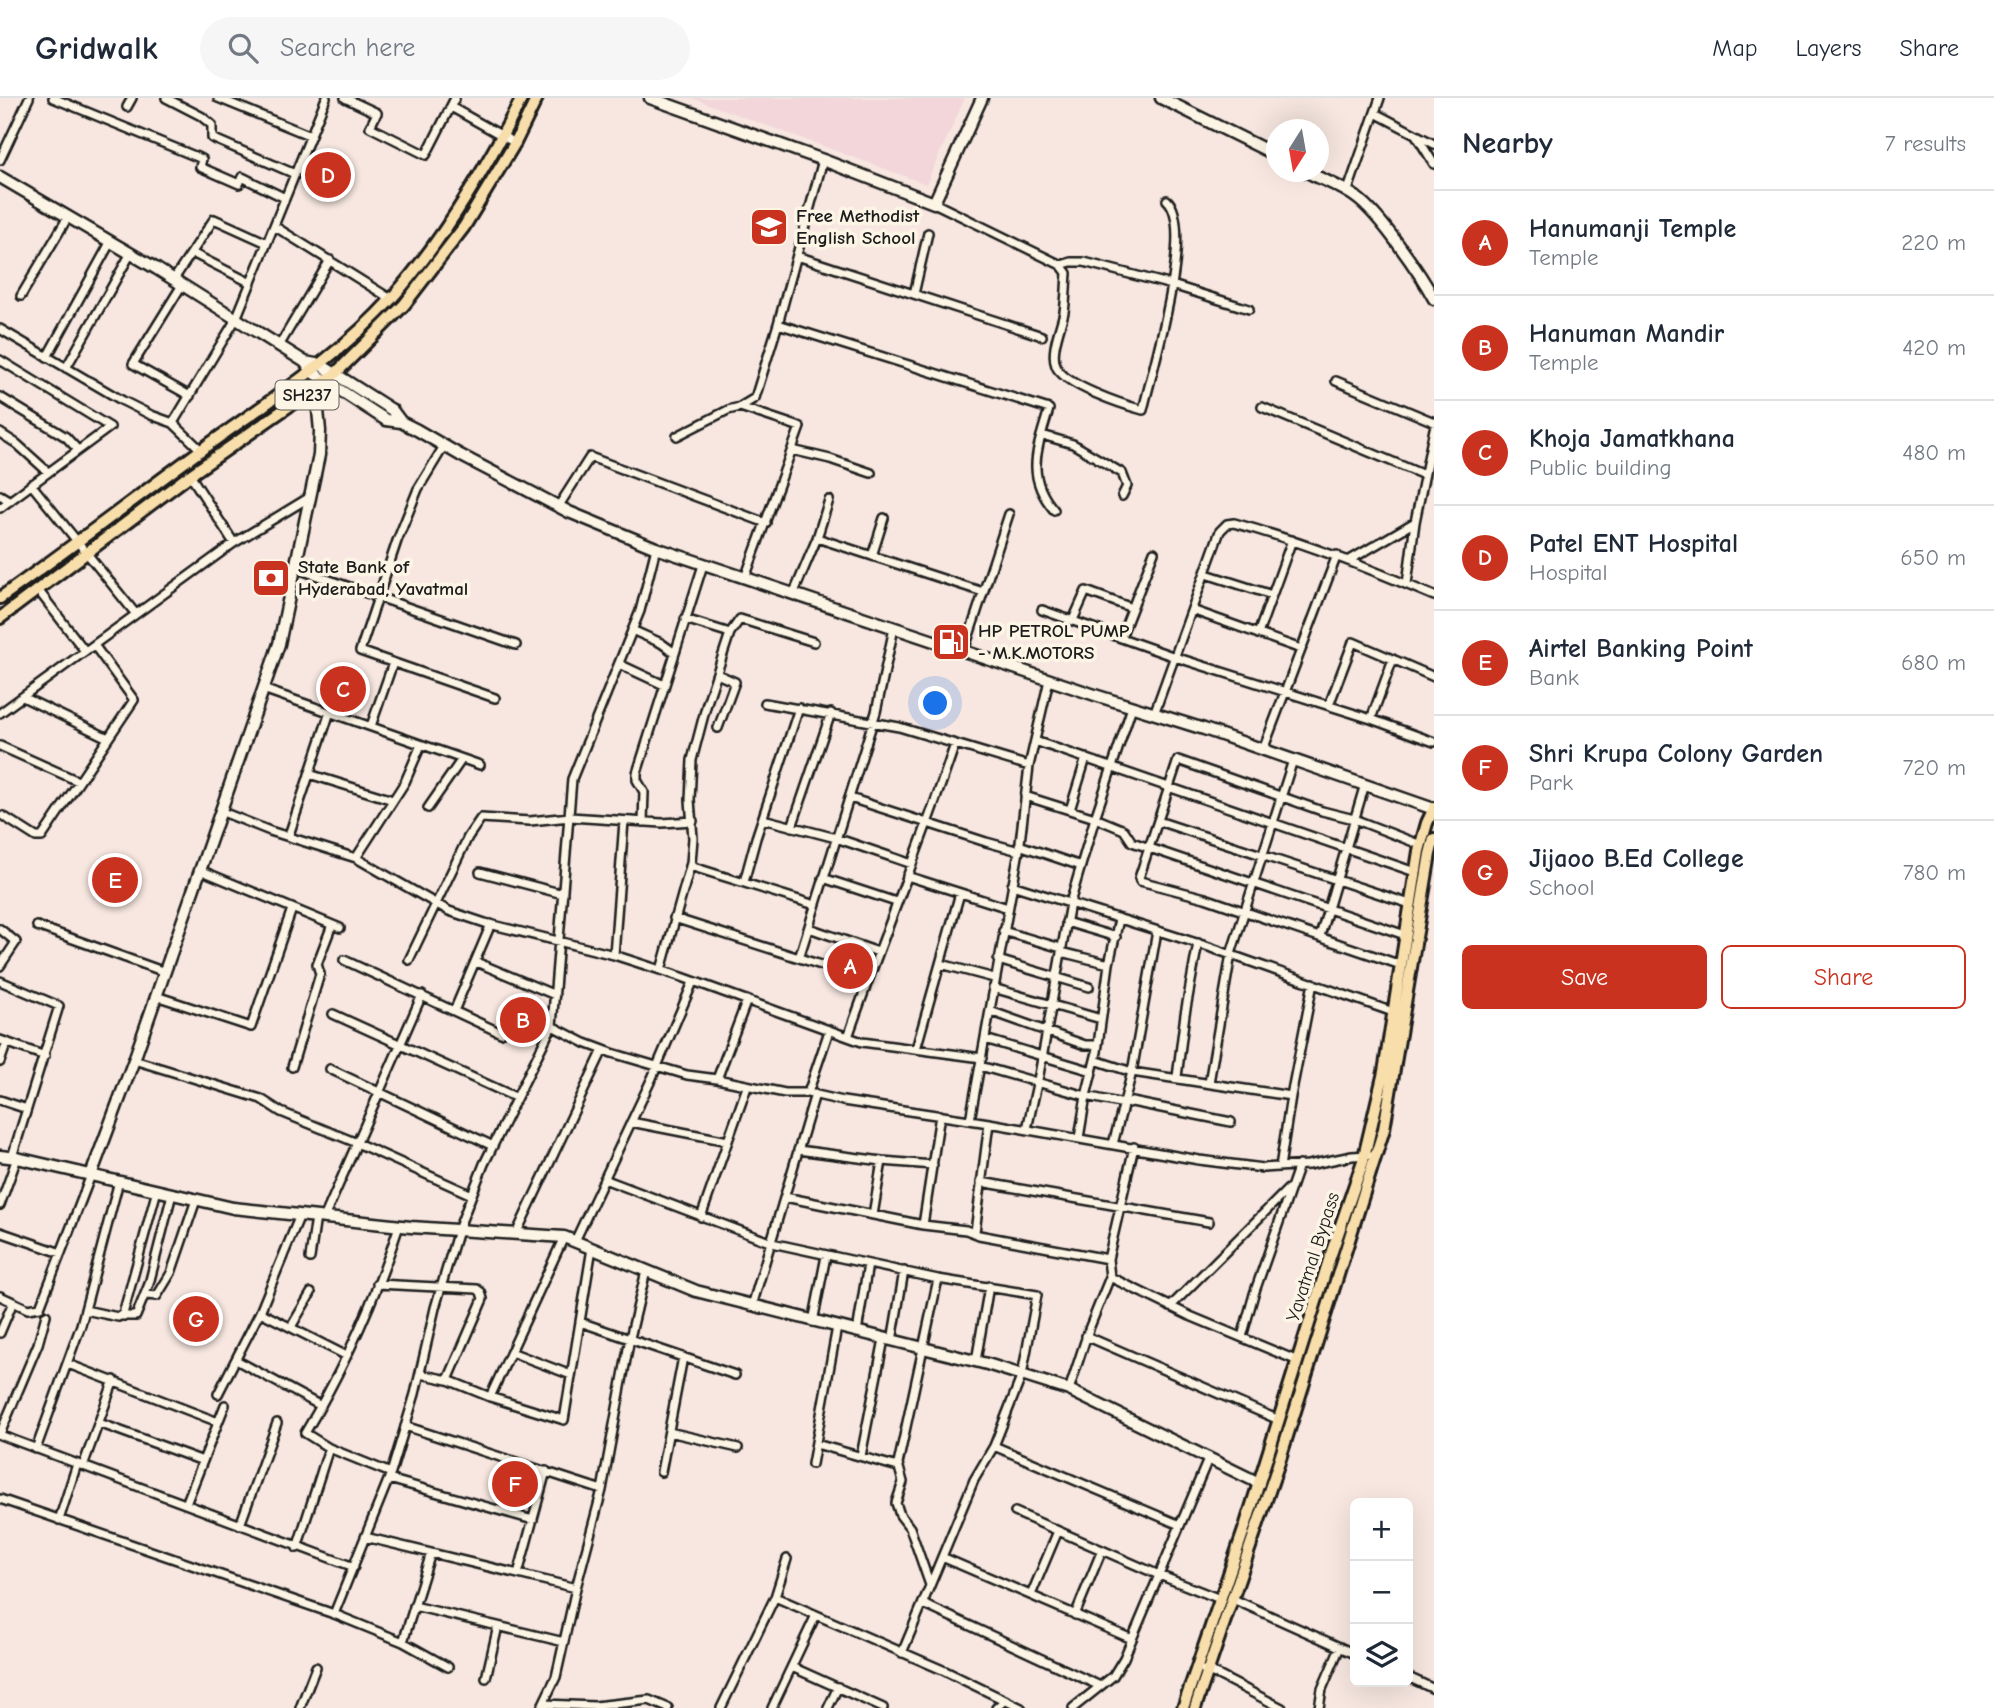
<!DOCTYPE html>
<meta charset="utf-8">
<style>
body{margin:0;font-family:"Comic Neue",sans-serif;background:#f6f6f7;color:#1f2937}
.controls{position:absolute;right:21px;bottom:21px;display:grid;overflow:hidden;border-radius:10px;box-shadow:0 7px 28px #0002}
.controls button{width:63px;height:63px;display:grid;place-items:center;padding:0;border:0;border-bottom:2px solid #e0e1e3;background:#fff;color:#1f2937;font:35px sans-serif}
.compass{position:absolute;left:1266px;top:21px;width:63px;height:63px;border-radius:50%;background:#fff;box-shadow:0 7px 28px #0002;rotate:191deg}
.you{position:absolute;left:936px;top:606px;width:24px;height:24px;margin:-18px;border:5px solid #fff;border-radius:50%;background:#1a73e8;box-shadow:0 0 0 10px #1a73e833}
.badge{display:grid;place-items:center;width:46px;height:46px;border-radius:50%;background:#c8321e;color:#fff;font-size:23px;font-weight:700}
.pin{position:absolute;translate:-50% -50%;border:4px solid #fff;box-shadow:0 2px 7px #0006}
.list{margin:0;padding:0;list-style:none}
h2{display:flex;justify-content:space-between;align-items:center;height:91px;margin:0;padding:0 28px;font-size:30px}
h2 small{font-size:23px;font-weight:400;color:#747a83}
.list li{display:grid;grid-template-columns:46px 1fr auto;gap:21px;align-items:center;box-sizing:border-box;height:105px;padding:0 28px;border-top:2px solid #e0e1e3}
.list b{display:block;font-size:26px;white-space:nowrap}
.list p{margin:0;font-size:23px;white-space:nowrap;color:#747a83}
.list em{font-size:23px;font-style:normal;color:#747a83}
.actions{display:flex;gap:14px;padding:21px 28px}
.actions a{flex:1;padding:16px 0;border:2px solid #c8321e;border-radius:10px;text-align:center;font-size:24px;color:#c8321e}
.actions .main{background:#c8321e;color:#fff}
.icon{flex:none;width:38px;height:38px;fill:none;stroke:currentColor;stroke-width:2;stroke-linecap:round;stroke-linejoin:round}
.map{position:relative;flex:none;width:1434px;height:1610px;overflow:hidden}
header{display:flex;align-items:center;gap:42px;box-sizing:border-box;height:98px;padding:0 35px;background:#fff;border-bottom:2px solid #e0e1e3}
header strong{font-size:33px}
nav{display:flex;gap:38px;margin-inline-start:auto;font-size:24px}
.search{width:490px;height:63px;background:#f6f6f7;display:flex;align-items:center;gap:18px;box-sizing:border-box;padding:0 24px;border-radius:38px;color:#747a83;font-size:26px}
main{display:flex}
aside{flex:1;background:#fff}
.map>svg:first-child{display:block}
</style>
<header>
<strong>Gridwalk</strong>
<div class="search"><svg class="icon" aria-label="search" viewBox="0 0 24 24"><circle cx="10" cy="10" r="6"/><path d="M15 15l6 6"/></svg>Search here</div>
<nav><a>Map</a><a>Layers</a><a>Share</a></nav>
</header>
<main>
<div class="map">
<svg width="1434" height="1610" viewBox="0 0 1434 1610">
<rect width="100%" height="100%" fill="#f7e7e0"/>
<filter id="ink" filterUnits="userSpaceOnUse"><feTurbulence type="fractalNoise" baseFrequency=".0143" numOctaves="2"/><feDisplacementMap in="SourceGraphic" scale="14" xChannelSelector="R" yChannelSelector="G"/><feConvolveMatrix kernelMatrix="1 2 1 2 8 2 1 2 1" color-interpolation-filters="sRGB"/></filter>
<g filter="url(#ink)">
<path fill="#f2d6da" d="M692,0h273l-39,86z"/>
<g fill="none" stroke-linecap="round" stroke-linejoin="round">
<defs>
<path id="street" d="M53,0l149,61 -2,8 39,17 3,-7 43,21
M166,0l35,18 11,9v13l83,36
M218,0l93,38
M345,0l32,15 -7,14 56,28 29,-57
M127,9l5,-9
M451,9l64,36
M1375,15l59,31
M1416,37l18,29
M0,62l29,-62
M1347,95l33,-95
M934,105l127,62 6,8c-1,13 -1,26 -3,39 -3,15 -14,39 -8,54 7,19 68,39 87,44 9,-39 53,-183 24,-210
M274,128l117,73
M192,155l59,30
M797,158l245,80
M1061,167l10,-3h13l88,23 77,24
M174,181l40,-60 53,24
M182,187l-49,79 57,32
M914,196l14,-61
M21,198l47,-79
M778,226l271,85c-11,39 -25,66 5,101
M0,231l123,72 28,14 22,8 28,27
M279,248l51,-86
M47,259l64,-116
M0,262l110,67 -110,81
M66,270l65,-115
M1336,283l98,41
M0,299l66,40 12,13
M740,309l60,20 -55,151
M1262,309l162,68
M173,325l63,-104 90,-221
M0,335l17,11 31,28
M1042,337l31,9 49,29 5,13 -5,10
M677,338l51,-26 12,-3 15,-9 23,-74 45,-164
M444,348l-26,43 -21,52 -37,110 135,47
M792,352l38,9 41,14
M190,377l44,68
M31,386l104,129
M0,397l10,6
M558,409l32,-50 176,66
M817,440l166,54
M872,458l12,-38
M1350,462l65,-38
M295,470l221,77
M1206,476l66,21
M1407,486l8,-62 19,-93
M38,492l47,61
M793,497l24,-57 12,-38
M1042,512l133,47 196,62 63,23
M1192,512l109,39
M685,521l45,14
M1073,522l13,-29 46,17
M632,532l29,13 14,10
M1258,536l34,-94
M1121,539l33,-85
M964,553l45,-137
M619,566l45,21
M717,576l18,8 -17,46
M263,591l217,76
M23,599l85,41
M765,605l134,24 130,39
M1329,607l24,-63 81,35
M0,615l234,-170 76,-46
M1154,616l66,-183 7,-7 7,-1c70,19 134,45 200,73
M1371,621l22,-60
M371,628l22,-63
M1035,643l380,131
M0,648l78,35
M1263,652l74,-195
M309,676l84,26
M1025,698l70,22 29,12 8,12 273,93
M850,700l136,44 33,9
M428,710l34,-49
M1070,712l16,-52
M220,713l50,20 86,27 93,53 36,12 129,32 68,22 180,65 120,16
M3,718l33,21h6l92,-137 -40,-55
M763,721l73,19 76,26
M1158,723l252,83
M643,724l1,-30 -7,-12v-7l66,-208
M792,729l39,-114
M289,737l41,-123
M1019,747l62,21
M356,760l49,-76 16,-37
M690,768l125,39
M200,772l140,58
M480,774l83,22
M907,778l101,32
M823,780l73,24
M744,784l12,-44 43,-130
M1012,787l194,61 187,66
M674,820l194,62
M1066,824l50,15
M37,828l128,46
M809,830l69,24
M0,831l16,13 -16,24
M1003,833l58,17
M1320,838l45,-152
M1061,854l48,12
M614,857l10,-134
M799,860l77,-246 18,-84
M344,862l157,73 10,-19
M409,862l59,-123 13,-19 49,3 40,-4 92,6 31,-2
M998,862l91,27
M476,864l79,33
M941,866l53,14
M1401,867l-196,-67 -65,-17 -1,-3 39,-118 144,51 32,8 67,26
M661,872l30,-107 2,-25 -3,-38 2,-40 15,-57 23,-70 10,-14 74,23
M0,883l59,25 -47,151
M993,890l108,31
M156,898l95,31 41,-118
M454,913l37,-87
M990,913l95,34h13
M333,916l182,83
M552,928l33,17 27,10 75,22 30,4 68,14h23l35,8 146,22 210,37 64,8 45,-3 44,-9 17,-1
M848,939c34,-98 74,-194 107,-293
M985,941l107,32
M0,942l45,16
M916,951l44,-156
M134,962l127,39 20,13 76,31 115,52
M1095,962l37,12 159,24
M0,964l7,-20
M980,968l106,30 38,8 8,-2 99,20
M292,969l28,-93 -3,-10 15,-39
M330,971l163,77
M1177,979l8,-63 13,-71
M717,981l30,-79
M1209,985l22,-129 62,-194
M808,995l21,-62
M0,1002l27,9
M970,1022l49,-269 10,-85 20,-86
M631,1024l97,19
M1027,1031l12,-54 31,-172 25,-85 37,-111
M1079,1040l7,-42 11,-44 12,-88 10,-45
M1113,1046l19,-72 25,-141
M798,1052l84,11 51,4
M1280,1069l11,-71 22,-113
M604,1081l168,64 166,36 99,16 -15,80 -28,71 -20,34 -72,173
M981,1084l228,40
M785,1099l138,28 43,5 13,5 129,24
M0,1107l17,-47
M873,1117l9,-54
M701,1119l46,-130
M324,1120l98,-223
M923,1127l17,-110
M0,1134l61,21
M975,1134l14,-109
M516,1136l87,-184
M575,1143l77,-163 41,-96
M310,1160l6,-41
M1110,1179l80,39 108,45
M377,1186l100,5 4,3 2,7 -35,81
M146,1197l11,1 14,-23 25,-73
M0,1198l28,13 12,-2 51,-132
M752,1208l63,-212
M1170,1209l118,-118
M85,1212l33,7 5,-3 34,-124
M260,1214l85,43
M121,1218h15l13,-32 23,-90
M580,1224l155,53
M813,1224l13,-66
M291,1229l20,-34
M857,1234l11,-68
M0,1235l13,-31
M1086,1238l193,84
M1242,1239l12,-43 45,-129
M892,1243l12,-70
M511,1254l60,23
M236,1262l85,46
M976,1263l13,-75
M68,1266l150,58
M420,1276l28,6 42,17 74,23 28,-172
M1069,1292l20,-61 21,-52 -2,-18 26,-112
M218,1296l42,-82 40,-97
M490,1299l74,-160
M99,1325l104,38
M405,1328l197,64
M669,1334l69,16
M0,1336l38,-90 8,-29
M0,1337l354,132
M816,1346l82,23
M994,1348l186,79
M36,1351l45,-124 38,-144
M861,1358l23,-117
M812,1366l25,-137
M83,1368l31,-86
M661,1374l22,-115
M391,1375l-62,-25 -24,-15c38,-63 71,-137 94,-207
M389,1381l144,41
M0,1401l334,115 69,28 45,25
M186,1406l39,-99
M1015,1414l144,63 61,24
M59,1422l18,-56
M240,1427l37,-102
M365,1439l211,51
M297,1450l32,-100
M942,1459l190,82
M518,1476l28,-103
M930,1487l-20,-57 -10,-13 -4,-12 7,-21 -5,-18 40,-185
M1031,1497l27,-64
M775,1499l170,74 76,37
M1233,1501l122,55
M923,1506l177,82
M414,1508l150,36
M334,1516l57,-141 24,-79 20,-86 23,-78 26,-66 68,-138 20,-247 68,-168 16,-63
M1075,1517l27,-65
M403,1544l28,-89
M792,1569l91,41
M1204,1572l14,5 64,33
M1408,1579l26,12
M486,1580l12,-52
M544,1606l51,2 54,-6 19,8
M300,1610l16,-41
M541,1610l15,-31 20,-89 26,-98 28,-152 16,-67
M721,1610l54,-111 12,-38
M772,1610l44,-93
M828,1610l10,-21
M996,1610l9,-8
M1073,1610l40,-32 11,-18 85,-201
M1319,1610l3,-19 18,-42"/>
<path id="secondary" d="M650,0l173,62 111,43 48,-105
M1161,0l115,57
M1307,74c16,8 36,15 50,26 23,17 63,75 77,101
M0,79l157,92 148,93 16,3 71,45 9,12
M305,264l7,10 74,48 15,2 16,8 43,25 109,57 87,36 442,148 106,33 230,80
M0,1058l17,2 216,50 178,19 153,10 132,54 291,73 82,26 190,93
M91,1077l43,-115 145,-416 40,-189 1,-24 -4,-42"/>
<path id="primary" d="M0,500c68,-48 134,-99 201,-148 66,-48 136,-91 191,-152 52,-59 94,-130 130,-200
M0,520l190,-143 145,-101 69,-69 60,-78 51,-84 22,-45
M1183,1610l63,-184 84,-267 33,-96 21,-89 35,-221 8,-28 7,-15
M1195,1610l82,-240 107,-339 46,-275 4,-15"/>
</defs>
<use href="#street" stroke="#1c1c1c" stroke-width="12"/>
<use href="#secondary" stroke="#1c1c1c" stroke-width="15"/>
<use href="#primary" stroke="#1c1c1c" stroke-width="16"/>
<use href="#street" stroke="#fcf5e5" stroke-width="7"/>
<use href="#secondary" stroke="#fcf5e5" stroke-width="10"/>
<use href="#primary" stroke="#f8deab" stroke-width="10"/>
</g>
</g>
<defs>
<symbol id="school-square" viewBox="-11 -11 22 22"><rect x="-9" y="-9" width="18" height="18" rx="4" fill="#c8321e" stroke="#fcf5e5"/><path d="M0-5L7-2L0 1L-7-2ZM-4 1L0 2.5L4 1V4Q0 6-4 4Z" fill="#fff"/></symbol>
<symbol id="bank-square" viewBox="-11 -11 22 22"><rect x="-9" y="-9" width="18" height="18" rx="4" fill="#c8321e" stroke="#fcf5e5"/><path d="M-6-4H6V4H-6ZM0-2.3a2.3 2.3 0 1 0 0 4.6a2.3 2.3 0 1 0 0-4.6Z" fill="#fff"/></symbol>
<symbol id="fuel-square" viewBox="-11 -11 22 22"><rect x="-9" y="-9" width="18" height="18" rx="4" fill="#c8321e" stroke="#fcf5e5"/><path d="M-5.5-6h7V0h2V4h1.3V-2.5L3-4.5l.8-.8L6-3V5H2.5V1h-1V6h-7ZM-4.2-4.7v3.2H.2V-4.7Z" fill="#fff"/></symbol>
</defs>
<g fill-rule="evenodd">
<use href="#school-square" x="747" y="107" width="44" height="44"/>
<use href="#bank-square" x="249" y="458" width="44" height="44"/>
<use href="#fuel-square" x="929" y="522" width="44" height="44"/>
</g>
<g text-anchor="middle" dominant-baseline="central" stroke-width="7" stroke-linejoin="round" paint-order="stroke">
<rect fill="#fcf5e5" stroke="#5f5d58" stroke-width="2" x="275.5" y="282.5" width="63" height="29" rx="5"/>
<g font-size="18" font-weight="bold" fill="#1c1c1c">
<text x="307" y="297">SH237</text>
</g>
<g font-size="19" font-weight="bold" fill="#1c1c1c" stroke="#fcf5e5" text-anchor="start">
<text x="796" y="118">Free Methodist<tspan x="796" dy="22">English School</tspan></text>
<text x="298" y="469">State Bank of<tspan x="298" dy="22">Hyderabad, Yavatmal</tspan></text>
<text x="978" y="533">HP PETROL PUMP<tspan x="978" dy="22">- M.K.MOTORS</tspan></text>
</g>
<g font-size="19" fill="#1c1c1c" stroke="#fcf5e5">
<text transform="translate(1313 1159) rotate(-72)">Yavatmal Bypass</text>
</g>
</g>
</svg>
<div class="controls">
<button>+</button>
<button>−</button>
<button><svg class="icon" aria-label="layers" viewBox="0 0 24 24"><path d="M12 4l9 5-9 5-9-5zM3 14l9 5 9-5"/></svg></button>
</div>
<svg class="compass" viewBox="-18 -18 36 36"><path d="M0-13l5 13h-10z" fill="#e53935"/><path d="M0 13l5-13h-10z" fill="#747a83"/></svg>
<div class="you"></div>
<div class="pin badge" style="left:850px;top:868px">A</div>
<div class="pin badge" style="left:523px;top:922px">B</div>
<div class="pin badge" style="left:343px;top:591px">C</div>
<div class="pin badge" style="left:328px;top:77px">D</div>
<div class="pin badge" style="left:115px;top:782px">E</div>
<div class="pin badge" style="left:515px;top:1386px">F</div>
<div class="pin badge" style="left:196px;top:1221px">G</div>
</div>
<aside>
<h2>Nearby<small>7 results</small></h2>
<ul class="list">
<li><span class="badge">A</span><div><b>Hanumanji Temple</b><p>Temple</p></div><em>220 m</em></li>
<li><span class="badge">B</span><div><b>Hanuman Mandir</b><p>Temple</p></div><em>420 m</em></li>
<li><span class="badge">C</span><div><b>Khoja Jamatkhana</b><p>Public building</p></div><em>480 m</em></li>
<li><span class="badge">D</span><div><b>Patel ENT Hospital</b><p>Hospital</p></div><em>650 m</em></li>
<li><span class="badge">E</span><div><b>Airtel Banking Point</b><p>Bank</p></div><em>680 m</em></li>
<li><span class="badge">F</span><div><b>Shri Krupa Colony Garden</b><p>Park</p></div><em>720 m</em></li>
<li><span class="badge">G</span><div><b>Jijaoo B.Ed College</b><p>School</p></div><em>780 m</em></li>
</ul>
<div class="actions"><a class="main">Save</a><a>Share</a></div>
</aside>
</main>
